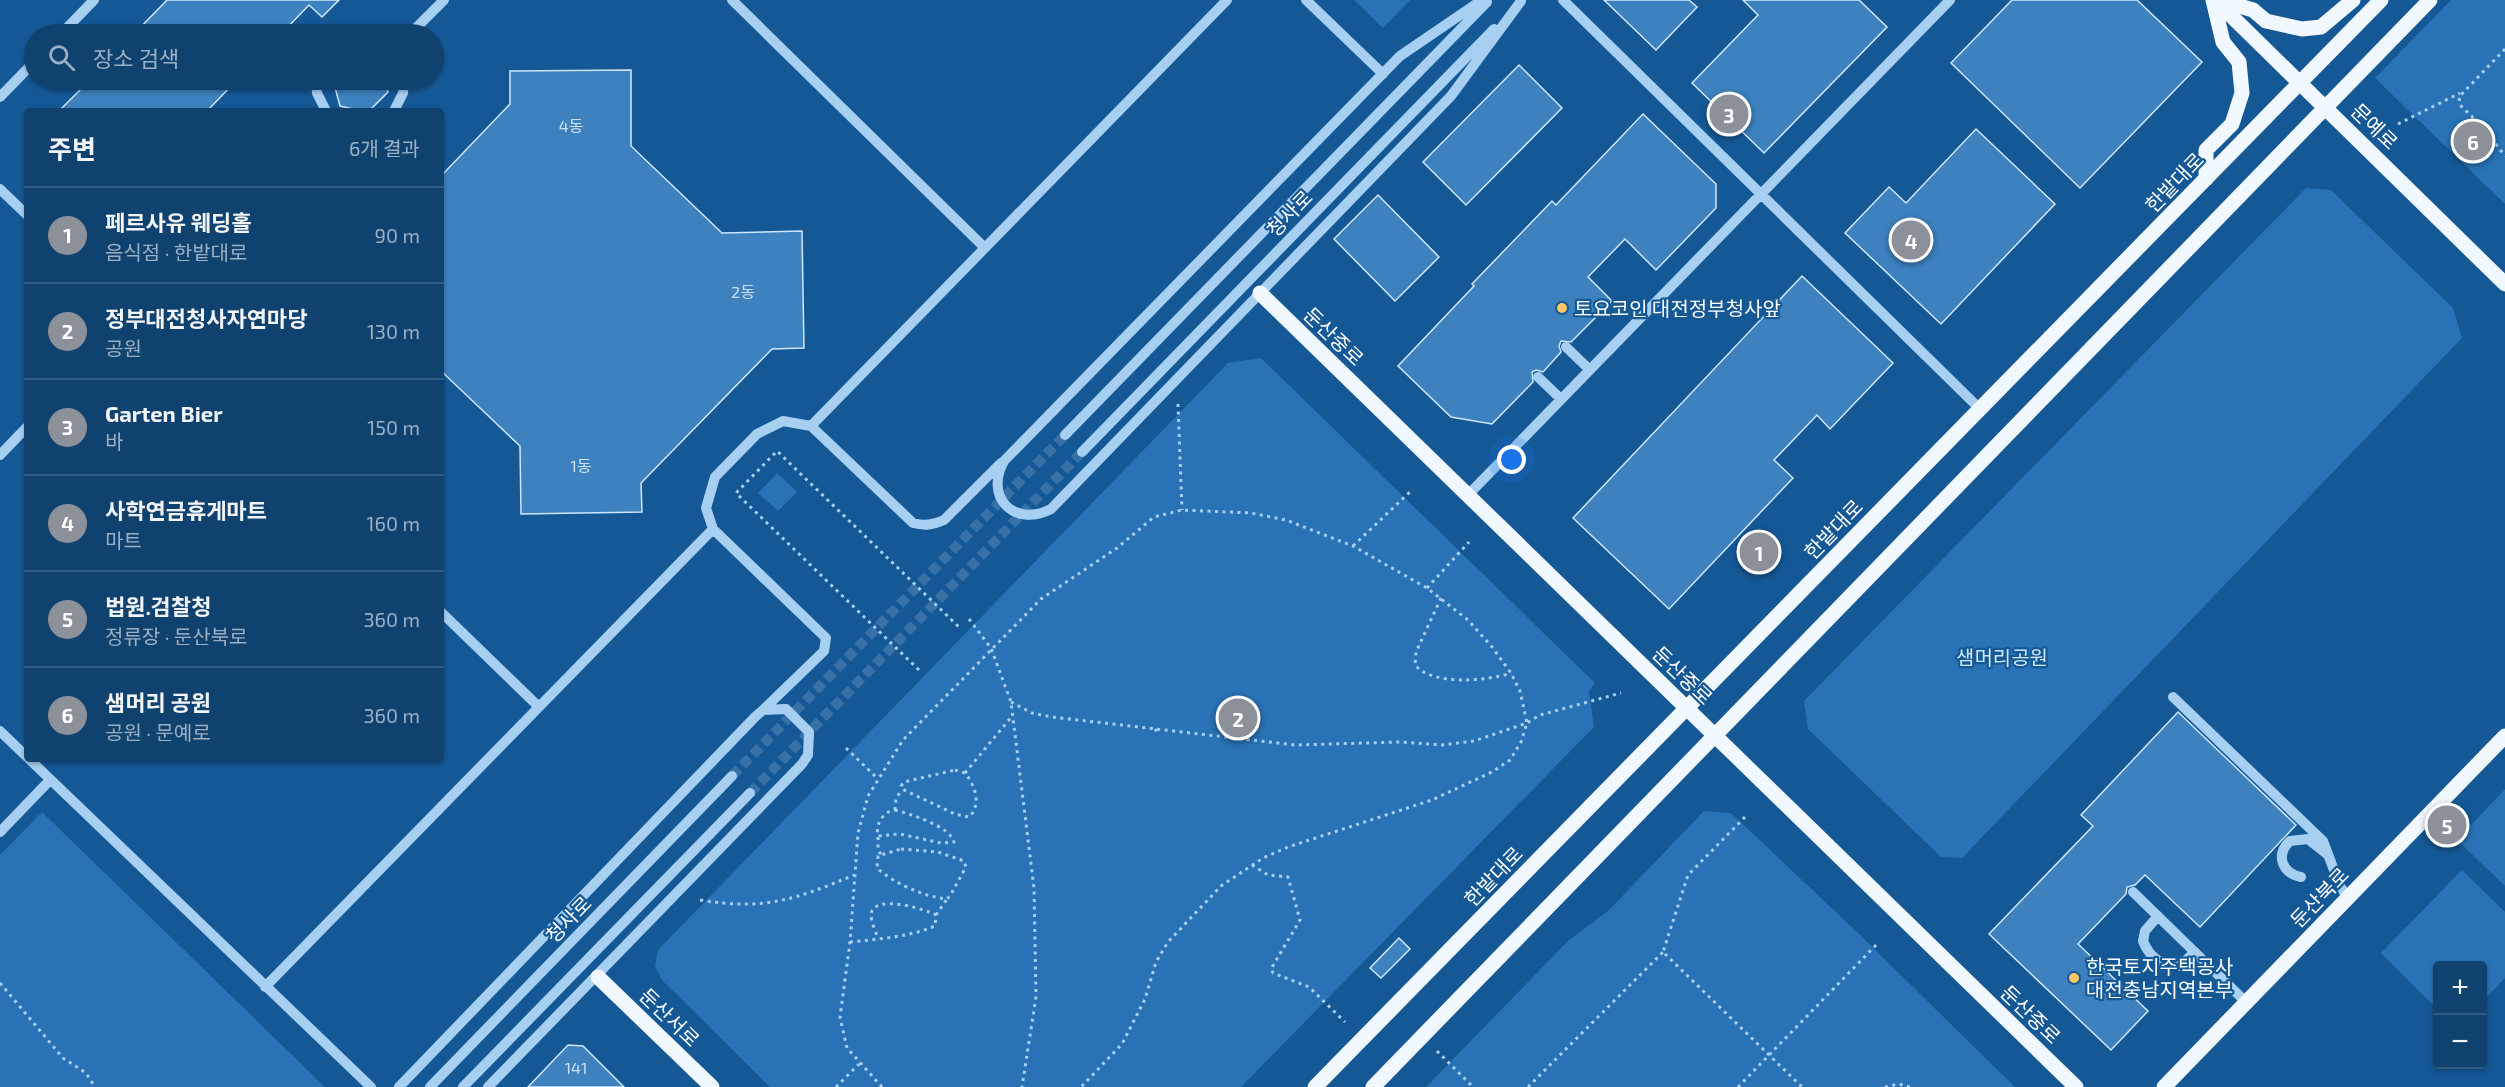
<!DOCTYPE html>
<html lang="ko">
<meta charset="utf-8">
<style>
body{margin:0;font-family:"Exo 2","Noto Sans KR",sans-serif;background:#194975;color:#f1f3f6}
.controls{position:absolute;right:18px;bottom:18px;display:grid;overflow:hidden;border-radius:6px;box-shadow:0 2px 4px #0004}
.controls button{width:54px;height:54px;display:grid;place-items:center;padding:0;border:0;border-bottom:2px solid #305b83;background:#104270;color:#f1f3f6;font:30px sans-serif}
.you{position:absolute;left:1512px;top:460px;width:21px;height:21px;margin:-15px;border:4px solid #fff;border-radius:50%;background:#1a73e8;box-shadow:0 0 0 9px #1a73e833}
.badge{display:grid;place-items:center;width:39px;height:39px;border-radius:50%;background:#8c9099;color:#fff;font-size:20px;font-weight:700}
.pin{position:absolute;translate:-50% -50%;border:3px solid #fff;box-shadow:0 2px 6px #0006}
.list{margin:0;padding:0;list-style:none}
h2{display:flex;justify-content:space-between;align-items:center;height:78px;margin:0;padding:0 24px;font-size:26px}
h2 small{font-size:20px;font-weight:400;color:#9cb0c3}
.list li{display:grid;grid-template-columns:39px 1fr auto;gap:18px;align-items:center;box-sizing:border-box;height:96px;padding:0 24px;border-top:2px solid #305b83}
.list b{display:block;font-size:22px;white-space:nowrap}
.list p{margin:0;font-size:20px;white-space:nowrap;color:#9cb0c3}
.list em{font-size:20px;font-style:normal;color:#9cb0c3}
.icon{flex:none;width:33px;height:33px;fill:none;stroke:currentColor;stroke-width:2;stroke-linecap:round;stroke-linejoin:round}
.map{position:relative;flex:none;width:2505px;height:1087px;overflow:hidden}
.search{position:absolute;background:#104270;box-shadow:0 2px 4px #0004;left:24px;top:24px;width:420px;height:66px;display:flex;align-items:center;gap:15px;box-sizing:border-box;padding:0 21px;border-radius:33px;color:#9cb0c3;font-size:22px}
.panel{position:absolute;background:#104270;box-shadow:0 2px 4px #0004;left:24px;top:108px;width:420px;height:654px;border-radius:6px}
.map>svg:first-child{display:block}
</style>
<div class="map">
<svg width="2505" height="1087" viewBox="0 0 2505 1087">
<rect width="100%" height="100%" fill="#155896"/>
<path fill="#2872b5" d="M1354,0h56l-27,28z
M2451,0h54v204l-130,-126z
M2306,188l25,2 122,118 9,30 -500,520 -21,-1 -133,-128 -4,-28z
M1261,358l334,325 -6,8 5,36 -353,360h-471l-108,-107 -7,-14 3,-16 570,-587z
M777,473l20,19 -19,19 -20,-18z
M2505,789v97l-48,-46z
M1704,811l27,2 127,120 157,154h-589l142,-146 41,-31z
M42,812l283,275h-325v-232z
M2462,870l43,42v66l-22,23 -1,-35h-44l-1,43 -56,-56z"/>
<path fill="#3d81be" stroke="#cee7fc" stroke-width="1.5" d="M167,0h172l-17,17 -13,-12 -28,29h-147z
M1604,0h85l8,7 -41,43z
M1743,0h116l28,27 -123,126 -72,-70 66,-68z
M2012,0h125l65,62 -122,126 -129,-125z
M1519,65l43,43 -96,97 -43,-43z
M631,70v76l91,87 80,-2 2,117 -32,1 -131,134 1,29 -121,2 -1,-68 -79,-75v-195l69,-72v-33z
M90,80h147l-30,31h-148z
M333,80h51l4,12 -19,19h-7l-22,-5z
M1643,114l73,70v24l-60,62 -31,-31 -37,38 24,24 -41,41 -10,-1 -2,5 2,6 -18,20 -7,-2 -4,2 1,10 -41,42 -41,-7 -53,-51 76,-80 -2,-2 80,-83 4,4z
M1976,129l79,75 -114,120 -96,-91 44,-46 17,16z
M1378,195l61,62 -44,44 -61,-62z
M1802,276l91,87 -63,66 -13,-14 -43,45 19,18 -124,131 -96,-91z
M2178,712l118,113 -96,102 -55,-52 -10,10 -8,2 -1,7 -48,50 70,67 -37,39 -122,-116 104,-108 -12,-11z
M1399,938l11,11 -29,29 -11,-10z
M568,1045l15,1 41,41h-96z"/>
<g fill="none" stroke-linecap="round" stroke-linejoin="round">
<path stroke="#3871a6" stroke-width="10" stroke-dasharray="10 5" stroke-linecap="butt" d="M732,776l333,-341
M750,793l332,-341"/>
<path stroke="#a7cff2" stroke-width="3" stroke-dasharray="3 4.5" stroke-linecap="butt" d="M2505,49l-46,48 1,8 23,22 22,29
M2398,124l62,-31
M1178,404l4,106
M1353,546l60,-57
M1427,588l42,-46
M1441,598l-25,54 -1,13c17,21 73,16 96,8
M969,619l22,29 20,54 23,186 2,109 -14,90
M919,670l-183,-177 41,-42 183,177
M1011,702l21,11 20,4 243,28 105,-3 42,3 32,-4 53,-18 13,-8 81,-22
M1155,729l4,6
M846,748l31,30
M955,770l10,3c10,12 17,32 4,44l-14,-3 -53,-25 -1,-3 3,-4z
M965,773l48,-58
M895,810c15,4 55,16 59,32l-13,1 -41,-9 -22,2c-3,-11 5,-25 17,-26z
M895,810l1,-12 6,-8
M1745,817l-57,58 -25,77 139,135
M878,837v12l3,6
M901,849l37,3 26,9 2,6 -16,29 -3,3c-22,-2 -54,-16 -70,-31l1,-12z
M1252,865l16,10 20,2 12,43 -29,49 2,4 36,14 36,35
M700,900c64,11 97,-1 154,-25
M936,915l11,-16
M850,942c28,-3 59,-5 85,-16l1,-11c-11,-6 -64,-22 -65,0 0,7 5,17 7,24
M0,983l63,75 23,15 9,14
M1437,1051l36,36
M836,1087l23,-23
M882,1087l-35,-39 -7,-31 10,-75 8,-109 10,-37 35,-56 138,-141 76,-51 37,-31 28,-7 69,3 35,7 67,26 74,42 41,32 24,27 19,26 9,18 7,32 -6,19 -11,18 -18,12 -60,28 -144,47 -25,11 -42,28 -53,56 -12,20 -11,37 -23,45 -41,43
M1528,1087l135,-135
M1738,1087l139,-143
M1885,1087l14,-3 11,3"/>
<path stroke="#a7cff2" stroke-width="10" d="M732,0l253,248
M1306,0l77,74
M1482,0l-82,56 -396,405c-20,36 10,67 47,48l400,-413 70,-95
M1563,0l417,409
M61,34l33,-34
M410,34l34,-34
M316,80l1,13 9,18
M0,97l34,-35
M394,111l9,-18 1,-13
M0,189l27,26
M1566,347l24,23
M1538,377l23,22
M811,426l102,97c12,3 20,2 31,-3l57,-57
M1065,435l422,-433
M1082,452l412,-423
M0,455l27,-28
M1468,495l482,-495
M713,529l113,109 -2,13 -61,59
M441,612l97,94
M2173,697l150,144 17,45 8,12
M0,731l27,26
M29,759l342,328
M0,832l50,-52
M2301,877c-19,-4 -26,-22 -11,-36l18,-2 19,15
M2133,892l113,110
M2158,916l-13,15 -2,10c7,17 19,26 37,25l15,-14
M265,987l448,-458 -7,-21 9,-31 42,-43 26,-13 28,5 416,-426
M399,1087l356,-370 8,-7 23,-1 23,23 -1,23 -6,9 -314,323
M430,1087l302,-311
M463,1087l287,-294"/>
<path stroke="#f1f8ff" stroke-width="15" d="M2215,0l290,284
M2220,0l33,10 13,11 36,8 19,-2 32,-27
M2206,179v-29l26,-26 10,-31 -3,-31 -16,-20 -10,-42
M1260,293l816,794
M598,977l114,110
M1315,1087l1066,-1087
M1373,1087l1057,-1087
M2164,1087l341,-351"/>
</g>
<g fill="#ffc767" stroke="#155896" stroke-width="2">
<circle cx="1562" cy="308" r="6"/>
<circle cx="2074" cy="978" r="6"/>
</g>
<g text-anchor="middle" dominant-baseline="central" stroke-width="4.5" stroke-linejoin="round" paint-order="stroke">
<g font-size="16" fill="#cee0ef">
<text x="571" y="125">4동</text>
<text x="743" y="291">2동</text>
<text x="581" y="465">1동</text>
<text x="576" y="1067">141</text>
</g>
<g font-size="20" fill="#fff" stroke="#155896">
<text transform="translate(2375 126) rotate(44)">문예로</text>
<text transform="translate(2174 182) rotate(-46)">한밭대로</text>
<text transform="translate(1289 213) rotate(-46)">청사로</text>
<text transform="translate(1334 336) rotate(44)">둔산중로</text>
<text transform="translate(1833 529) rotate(-46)">한밭대로</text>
<text transform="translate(1683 675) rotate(44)">둔산중로</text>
<text transform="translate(1493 876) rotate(-46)">한밭대로</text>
<text transform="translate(2319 897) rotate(-46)">둔산북로</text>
<text transform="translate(568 919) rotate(-46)">청사로</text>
<text transform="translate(2031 1014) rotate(44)">둔산중로</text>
<text transform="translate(670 1017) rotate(44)">둔산서로</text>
</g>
<g font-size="20" fill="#fff" stroke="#155896" text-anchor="start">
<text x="1574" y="308">토요코인 대전정부청사앞</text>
<text x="2086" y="966">한국토지주택공사<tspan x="2086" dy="23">대전충남지역본부</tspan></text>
</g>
<g font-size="20" fill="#cee7fc" stroke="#155896">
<text x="2002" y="657">샘머리공원</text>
</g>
</g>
</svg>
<div class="controls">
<button>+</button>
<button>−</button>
</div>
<div class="you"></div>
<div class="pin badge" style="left:1759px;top:552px">1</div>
<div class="pin badge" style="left:1238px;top:718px">2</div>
<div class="pin badge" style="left:1729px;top:114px">3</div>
<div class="pin badge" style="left:1911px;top:240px">4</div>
<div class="pin badge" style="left:2447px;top:825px">5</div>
<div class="pin badge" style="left:2473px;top:141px">6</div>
<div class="search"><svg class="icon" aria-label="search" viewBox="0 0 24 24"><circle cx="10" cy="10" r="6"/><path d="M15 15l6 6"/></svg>장소 검색</div>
<section class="panel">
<h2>주변<small>6개 결과</small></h2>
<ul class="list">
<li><span class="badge">1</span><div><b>페르사유 웨딩홀</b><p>음식점 · 한밭대로</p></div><em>90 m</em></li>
<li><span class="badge">2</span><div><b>정부대전청사자연마당</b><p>공원</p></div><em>130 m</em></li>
<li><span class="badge">3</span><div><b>Garten Bier</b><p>바</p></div><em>150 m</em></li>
<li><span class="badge">4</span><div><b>사학연금휴게마트</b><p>마트</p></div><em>160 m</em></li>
<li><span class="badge">5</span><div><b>법원.검찰청</b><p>정류장 · 둔산북로</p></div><em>360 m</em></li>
<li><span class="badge">6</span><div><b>샘머리 공원</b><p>공원 · 문예로</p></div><em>360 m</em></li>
</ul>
</section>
</div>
